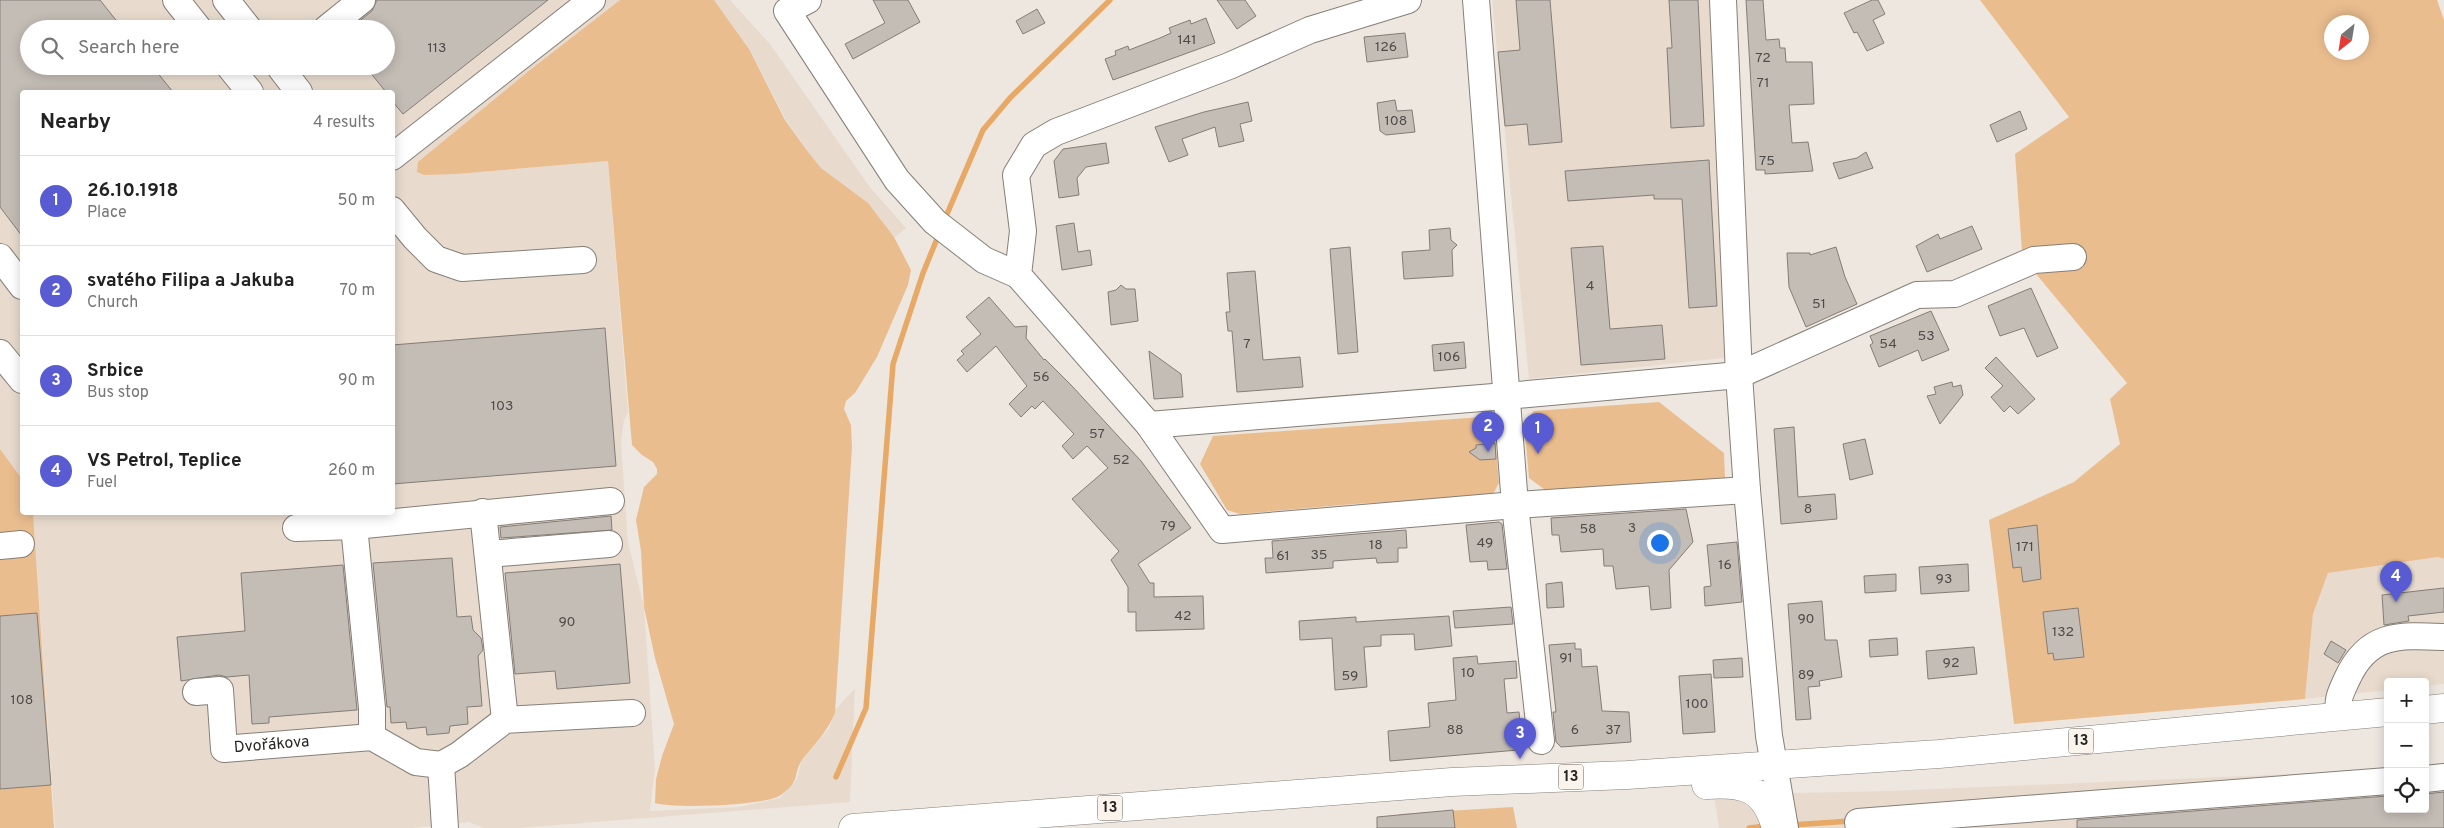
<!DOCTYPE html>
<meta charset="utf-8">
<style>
body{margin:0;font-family:Overpass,sans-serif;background:#f2f2f2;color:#222}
.controls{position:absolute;right:15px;bottom:15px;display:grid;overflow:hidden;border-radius:5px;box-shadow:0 2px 12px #0003}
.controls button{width:45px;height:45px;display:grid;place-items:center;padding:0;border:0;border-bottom:1px solid #e0e0e0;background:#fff;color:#222;font:25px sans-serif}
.compass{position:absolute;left:2324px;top:15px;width:45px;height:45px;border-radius:50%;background:#fff;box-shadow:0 2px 12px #0003;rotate:210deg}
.you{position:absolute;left:1659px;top:542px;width:18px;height:18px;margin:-12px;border:4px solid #fff;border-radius:50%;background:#1a73e8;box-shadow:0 0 0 8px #1a73e833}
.badge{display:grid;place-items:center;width:32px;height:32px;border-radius:50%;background:#595bd3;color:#fff;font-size:16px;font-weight:700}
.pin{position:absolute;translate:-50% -41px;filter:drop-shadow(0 1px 2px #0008)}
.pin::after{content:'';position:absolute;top:26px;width:18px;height:15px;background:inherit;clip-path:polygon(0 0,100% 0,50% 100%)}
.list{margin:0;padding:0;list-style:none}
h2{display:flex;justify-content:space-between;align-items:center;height:65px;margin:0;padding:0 20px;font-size:21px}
h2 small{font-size:16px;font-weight:400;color:#767676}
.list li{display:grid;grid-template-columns:32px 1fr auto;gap:15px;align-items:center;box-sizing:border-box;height:90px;padding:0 20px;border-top:1px solid #e0e0e0}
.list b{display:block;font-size:19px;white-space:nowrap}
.list p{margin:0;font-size:16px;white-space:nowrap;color:#767676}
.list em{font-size:16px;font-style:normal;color:#767676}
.icon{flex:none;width:28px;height:28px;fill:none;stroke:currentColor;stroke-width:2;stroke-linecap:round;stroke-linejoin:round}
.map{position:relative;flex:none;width:2444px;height:828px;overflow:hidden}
.search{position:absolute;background:#fff;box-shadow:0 2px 12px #0003;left:20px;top:20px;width:375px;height:55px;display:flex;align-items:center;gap:12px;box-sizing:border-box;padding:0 18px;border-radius:28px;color:#767676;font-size:19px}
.panel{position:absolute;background:#fff;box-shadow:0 2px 12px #0003;left:20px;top:90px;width:375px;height:425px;border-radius:5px}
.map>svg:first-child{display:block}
</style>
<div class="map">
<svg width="2444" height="828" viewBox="0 0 2444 828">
<rect width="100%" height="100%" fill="#eee7e0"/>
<path fill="#e8dbce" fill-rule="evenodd" d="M0,0h620l-90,70 -74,104 152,-13 20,251 -4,8 -3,23 7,99 16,65 11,162 -5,42 89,-4 41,-9 17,-19 4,-17 28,-34 6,-18 20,-22 -5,114 -330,26h-36l-15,-6 -56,6h-358l-22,-315 359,-1v-420h-370v387l-22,-30zM29,29h357v37h-357z
M714,0h16l40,44 99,142 37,42 -12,10 -73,-70 -16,-20 -19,-28 -37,-71z
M1492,0h239l20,355 -222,24z
M2438,557l6,2v125l-19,2v-4h-37v8l-83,9 8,-85 15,-41z
M2444,765v63h-725l-5,-33 173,-4 501,-21v39h37v-42z"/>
<path fill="#eabd8f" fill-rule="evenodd" d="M620,0h94l35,49 36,71 20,28 16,20 47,35 26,34 17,33 -3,15 -31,72 -22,36 -9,8 -2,8 7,16 1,22 -17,266c-8,19 -20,31 -33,47 -9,13 -1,21 -21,35 -15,11 -107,14 -126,8l1,-24 6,-23 12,-32 -19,-66 -11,-51 -3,-56 -5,-31 8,-33 13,-13v-5l-4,-7 -11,-7 -10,-10 -24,-284 -152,13 -32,1 -7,-3 1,-10 112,-92z
M1980,0h457l7,20v539l-6,-2 -110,16 -15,41 -8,85 -291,25 -25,-204 85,-38 46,-38 -10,-45 17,-16 -91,-109 -14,-23 -7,-97 54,-37zM2332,22h30v30h-30z
M1659,402l65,51 1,25 -180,12 -16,-12 -5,-56 10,-11z
M1482,417l12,8 5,58 -7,13 -138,8 -114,10 -13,-4 -27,-46 13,-28z
M0,449l22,30v33l11,1 21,315h-54z
M1513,807l4,21h-117l-1,-14z"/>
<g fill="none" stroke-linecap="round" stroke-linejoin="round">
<path stroke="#e7a965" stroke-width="5.5" d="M944,221l39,-91 27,-32 100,-98
M836,777l30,-69 27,-344 30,-91 16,-39
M1791,825l60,-4
M1749,828l18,-2"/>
</g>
<path fill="#c4bdb6" stroke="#847d77" d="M0,0h100l23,29h-94v37h123l21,26h-151v144l-22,-29z
M377,0h171l-145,114 -11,-13v-9h-6l-21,-26h21v-37h-32l-2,-2 20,-16z
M873,0h35l12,22 -67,37 -8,-15 40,-21z
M1217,0h28l11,16 -19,13z
M1516,0h34l12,142 -33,3 -2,-21 -22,2 -7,-74 22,-2z
M1669,0h29l6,126 -33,2 -4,-80h5z
M1746,0h17l3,40 13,-1 1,9h5l1,14h26l2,42 -25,1 3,38 16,-1 5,29 -48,3v-4h-9z
M1872,0h6l7,14 -12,6 11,23 -17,8 -10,-19 -3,1 -10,-20z
M1037,9l8,14 -22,11 -7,-13z
M1206,18l9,25 -102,37 -8,-21 11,-4 -1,-4 13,-5 1,4 31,-12 11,-5 -2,-5 21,-8 1,4z
M1405,33l3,24 -41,5 -3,-25z
M1395,100l2,11 15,-1 3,22 -29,3 -6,-4 -3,-28z
M1248,102l4,19 -12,3 4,17 -25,6 -4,-20 -33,12 6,16 -19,7 -14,-35 49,-15z
M2020,111l7,18 -30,13 -7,-17z
M1106,143l3,20 -23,4 -9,11 2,17 -20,3 -5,-37 9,-12z
M1866,152l7,16 -34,11 -6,-16 24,-5z
M1709,160l8,146 -28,2 -7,-109h-28v-4l-86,6 -3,-30z
M1074,223l4,29 12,-2 2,15 -30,5 -6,-44z
M1972,226l10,23 -55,23 -11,-26 22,-12 2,5z
M1450,228l1,12 6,5 -5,5 1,26 -49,3 -2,-27 28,-2 -1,-20z
M1603,246l7,83 52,-4 3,34 -84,6 -10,-117z
M1350,247l8,105 -20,2 -8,-105z
M1836,247l9,30 12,27 -51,23 -17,-40 -2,-34h23v2z
M1255,271l8,89 37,-3 3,30 -66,5 -5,-61h-4l-2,-19h4l-3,-39z
M1121,285l5,4h9l3,32 -27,4 -3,-33 8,-2z
M2031,288l27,60 -21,9 -13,-29 -24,8 -12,-30z
M989,297l26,30 12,-1 -1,12 18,22 1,-1 27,27 69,75 50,67 -53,36 12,19h4v14l49,-1 1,33 -68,2v-19h-8v-25l-17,-27 8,-9 -47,-52 36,-31 -21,-22 -14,13 -11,-13 12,-12 -31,-33 -8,8 -3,-3 -11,11 -12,-13 18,-18 -31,-40 -29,26 -10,-12 7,-6 -3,-3 20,-17 -15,-17z
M1931,311l18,39 -27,11 -4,-11 -39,17 -9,-22 3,-2 -3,-7z
M605,328l11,138 -224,18v-139z
M1464,342l2,26 -32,3 -2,-26z
M1149,351l32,23 2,23 -29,2z
M1996,357l39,42 -17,15 -8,-8 -6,6 -13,-15 12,-11 -18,-18z
M1952,382l1,5 8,-2 2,10 -23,29 -13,-28 9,-2 -2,-7z
M1794,427l4,70 37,-3 2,25 -56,5 -7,-95z
M1865,439l8,35 -23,6 -7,-36z
M1495,443l1,16 -16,1 -11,-8 7,-4v-3z
M1686,509l7,33 -24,28 2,38 -20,2 -2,-24 -33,3 -3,-23h-9l-1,-17 -42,3 -2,-17h-7l-1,-17z
M611,516l1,14 -111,8 -1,-11z
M1499,522l3,2 5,45 -19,1 -1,-9 -17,1 -4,-37z
M2037,525l4,54 -18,3 -2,-15 -8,1 -5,-39z
M1406,530l1,18h-9v14l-21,1 -1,-5 -43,3v7l-67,5 -1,-15h8l-1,-17z
M1737,542l5,60 -37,4 -1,-19 7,-1 -4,-41z
M452,558l5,59 14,-1 2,14 8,8 2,12 -5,6 4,50 -15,1 1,17 -18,2 -1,7 -22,2 -1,-8 -19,2 -1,-7 -15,1 -1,-16h-3l-14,-144z
M620,564l10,119 -73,6 -2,-18 -40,3 -10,-101z
M1968,564l1,27 -48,3 -2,-27z
M343,565l14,145 -88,7v6l-17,1 -3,-49 -22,2 -8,-2 -38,6 -4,-44 68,-6 -4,-58z
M1896,574v17l-31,2 -1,-17z
M1562,582l2,25 -17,1 -1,-24z
M2444,588v24l-36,4 1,5 -25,4 -2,-30z
M1822,601l3,39h12l5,37 -23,4 1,5 -12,1 3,32 -15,1 -8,-116z
M1511,607l2,17 -58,4 -2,-17z
M2078,608l6,49 -30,3 -1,-7 -5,1 -5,-42z
M37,613l14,172 -51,4v-173z
M1449,616l3,30 -37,4 -1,-16 -33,1v11l-17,1 3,40 -32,3 -3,-52 -32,2 -1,-19 57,-4v5z
M1897,638l1,17 -28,2 -1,-17z
M2331,641l15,9 -8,13 -14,-9z
M1575,643v6h6l1,18 15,-1 5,45 27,1 2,30 -70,5 -5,-5 -3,-30h3l-7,-67z
M1974,647l3,27 -49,5 -2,-28z
M1477,656l1,8 38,-3 1,17 -13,1 3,34 12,-1 3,32 -4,6 -128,11 -2,-30 42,-4 -2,-24 28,-3 -3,-42z
M1742,658l1,19 -29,1 -1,-18z
M1711,674l4,58 -32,2 -4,-58z
M2444,792v36h-367v-8l310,-24 1,13h37v-15z
M1453,810l2,18h-78v-11z"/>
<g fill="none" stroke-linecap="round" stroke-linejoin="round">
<defs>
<g id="minor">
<path d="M176,0l23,29"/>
<path d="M226,0l23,29"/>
<path d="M808,0l-21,11 110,169 38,42 49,38 34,15"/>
<path d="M1476,0l39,505 26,236"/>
<path d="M1723,0l16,375 8,115 22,246 16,92"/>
<path d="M326,29l36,-29"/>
<path d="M229,66l21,26"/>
<path d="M279,66l20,26"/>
<path d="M392,157l200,-157"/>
<path d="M392,210l23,28 21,21 26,9 121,-8"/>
<path d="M0,257l22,29"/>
<path d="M0,353l22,27"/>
<path d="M1149,425l-131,-150 5,-44 -7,-56 18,-30 22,-13 173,-66 81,-36 98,-30"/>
<path d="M1747,490l-232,15 -293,25 -73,-105 357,-29 233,-21 178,-80 38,-1 79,-34 39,-3"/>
<path d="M483,512l22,208"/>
<path d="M354,526l18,182v29"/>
<path d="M296,528l58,-2 257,-25"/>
<path d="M0,546l21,-2"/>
<path d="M488,554l121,-10"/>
<path id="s1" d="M196,692l24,-2 4,59 148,-12 44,25 25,3 18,-10 46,-35 127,-7"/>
<path d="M2339,716c-2,-17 1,-22 8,-37 21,-46 51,-44 97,-42"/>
<path d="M441,765l4,63"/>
<path d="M2425,779l19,-2"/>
<path d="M1859,828l-1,-6 530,-41"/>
</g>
<path id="major" d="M2425,710l19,-2
M1706,785c39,-3 59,3 70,43
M853,828l599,-46 175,-7 312,-21 449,-42"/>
</defs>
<use href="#minor" stroke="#857f78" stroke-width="28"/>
<use href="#major" stroke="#857f78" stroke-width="29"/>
<use href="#minor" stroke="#fff" stroke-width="26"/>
<use href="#major" stroke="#fff" stroke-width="28"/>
</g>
<g text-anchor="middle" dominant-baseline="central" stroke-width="4" stroke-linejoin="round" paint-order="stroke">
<g font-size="14" fill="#4f4b47">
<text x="1187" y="40">141</text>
<text x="1386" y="47">126</text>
<text x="437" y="48">113</text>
<text x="1763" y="58">72</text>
<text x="1763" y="83">71</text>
<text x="1396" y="121">108</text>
<text x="1767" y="161">75</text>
<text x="1590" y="286">4</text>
<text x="1819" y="304">51</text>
<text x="1926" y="336">53</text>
<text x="1247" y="344">7</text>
<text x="1888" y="344">54</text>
<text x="1449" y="357">106</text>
<text x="1041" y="377">56</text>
<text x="502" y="406">103</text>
<text x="1097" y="434">57</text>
<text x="1121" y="460">52</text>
<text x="1808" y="509">8</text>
<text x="1168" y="526">79</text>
<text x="1632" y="528">3</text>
<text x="1588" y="529">58</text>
<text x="1485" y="543">49</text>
<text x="1376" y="545">18</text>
<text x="2025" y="547">171</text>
<text x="1319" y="555">35</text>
<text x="1283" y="556">61</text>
<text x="1725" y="565">16</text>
<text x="1944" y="579">93</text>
<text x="1183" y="616">42</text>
<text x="1806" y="619">90</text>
<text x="567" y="622">90</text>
<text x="2063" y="632">132</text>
<text x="1566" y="658">91</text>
<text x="1951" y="663">92</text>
<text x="1468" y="673">10</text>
<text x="1806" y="675">89</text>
<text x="1350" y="676">59</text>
<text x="22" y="700">108</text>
<text x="1697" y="704">100</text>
<text x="1455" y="730">88</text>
<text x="1575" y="730">6</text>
<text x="1613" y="730">37</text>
</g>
<g fill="#fbf4ed" stroke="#67635f" stroke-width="1">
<rect x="2068.5" y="728.5" width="25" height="25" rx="4"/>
<rect x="1558.5" y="764.5" width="25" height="25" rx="4"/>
<rect x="1097.5" y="795.5" width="25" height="25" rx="4"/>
</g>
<g font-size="15" font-weight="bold" fill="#282522">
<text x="2081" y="741">13</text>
<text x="1571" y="777">13</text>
<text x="1110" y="808">13</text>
</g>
<g font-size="16" fill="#282522" stroke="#fbf4ed">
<text stroke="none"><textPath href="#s1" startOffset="131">Dvořákova</textPath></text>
</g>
</g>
</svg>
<div class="controls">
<button>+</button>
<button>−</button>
<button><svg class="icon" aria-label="locate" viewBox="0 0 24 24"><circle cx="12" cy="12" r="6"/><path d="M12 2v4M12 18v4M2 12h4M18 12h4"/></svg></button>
</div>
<svg class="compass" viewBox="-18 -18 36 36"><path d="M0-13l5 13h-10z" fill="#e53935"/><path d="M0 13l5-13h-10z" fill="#767676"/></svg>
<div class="you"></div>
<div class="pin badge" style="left:1538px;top:454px">1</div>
<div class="pin badge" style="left:1488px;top:452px">2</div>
<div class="pin badge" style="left:1520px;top:759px">3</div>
<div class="pin badge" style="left:2396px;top:602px">4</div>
<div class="search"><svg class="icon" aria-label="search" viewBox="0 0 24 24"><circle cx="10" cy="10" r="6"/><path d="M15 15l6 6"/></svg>Search here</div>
<section class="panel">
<h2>Nearby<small>4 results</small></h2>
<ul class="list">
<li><span class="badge">1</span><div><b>26.10.1918</b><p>Place</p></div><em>50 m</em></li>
<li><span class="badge">2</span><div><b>svatého Filipa a Jakuba</b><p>Church</p></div><em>70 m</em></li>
<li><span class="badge">3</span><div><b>Srbice</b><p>Bus stop</p></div><em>90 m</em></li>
<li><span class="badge">4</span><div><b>VS Petrol, Teplice</b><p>Fuel</p></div><em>260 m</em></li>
</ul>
</section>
</div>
